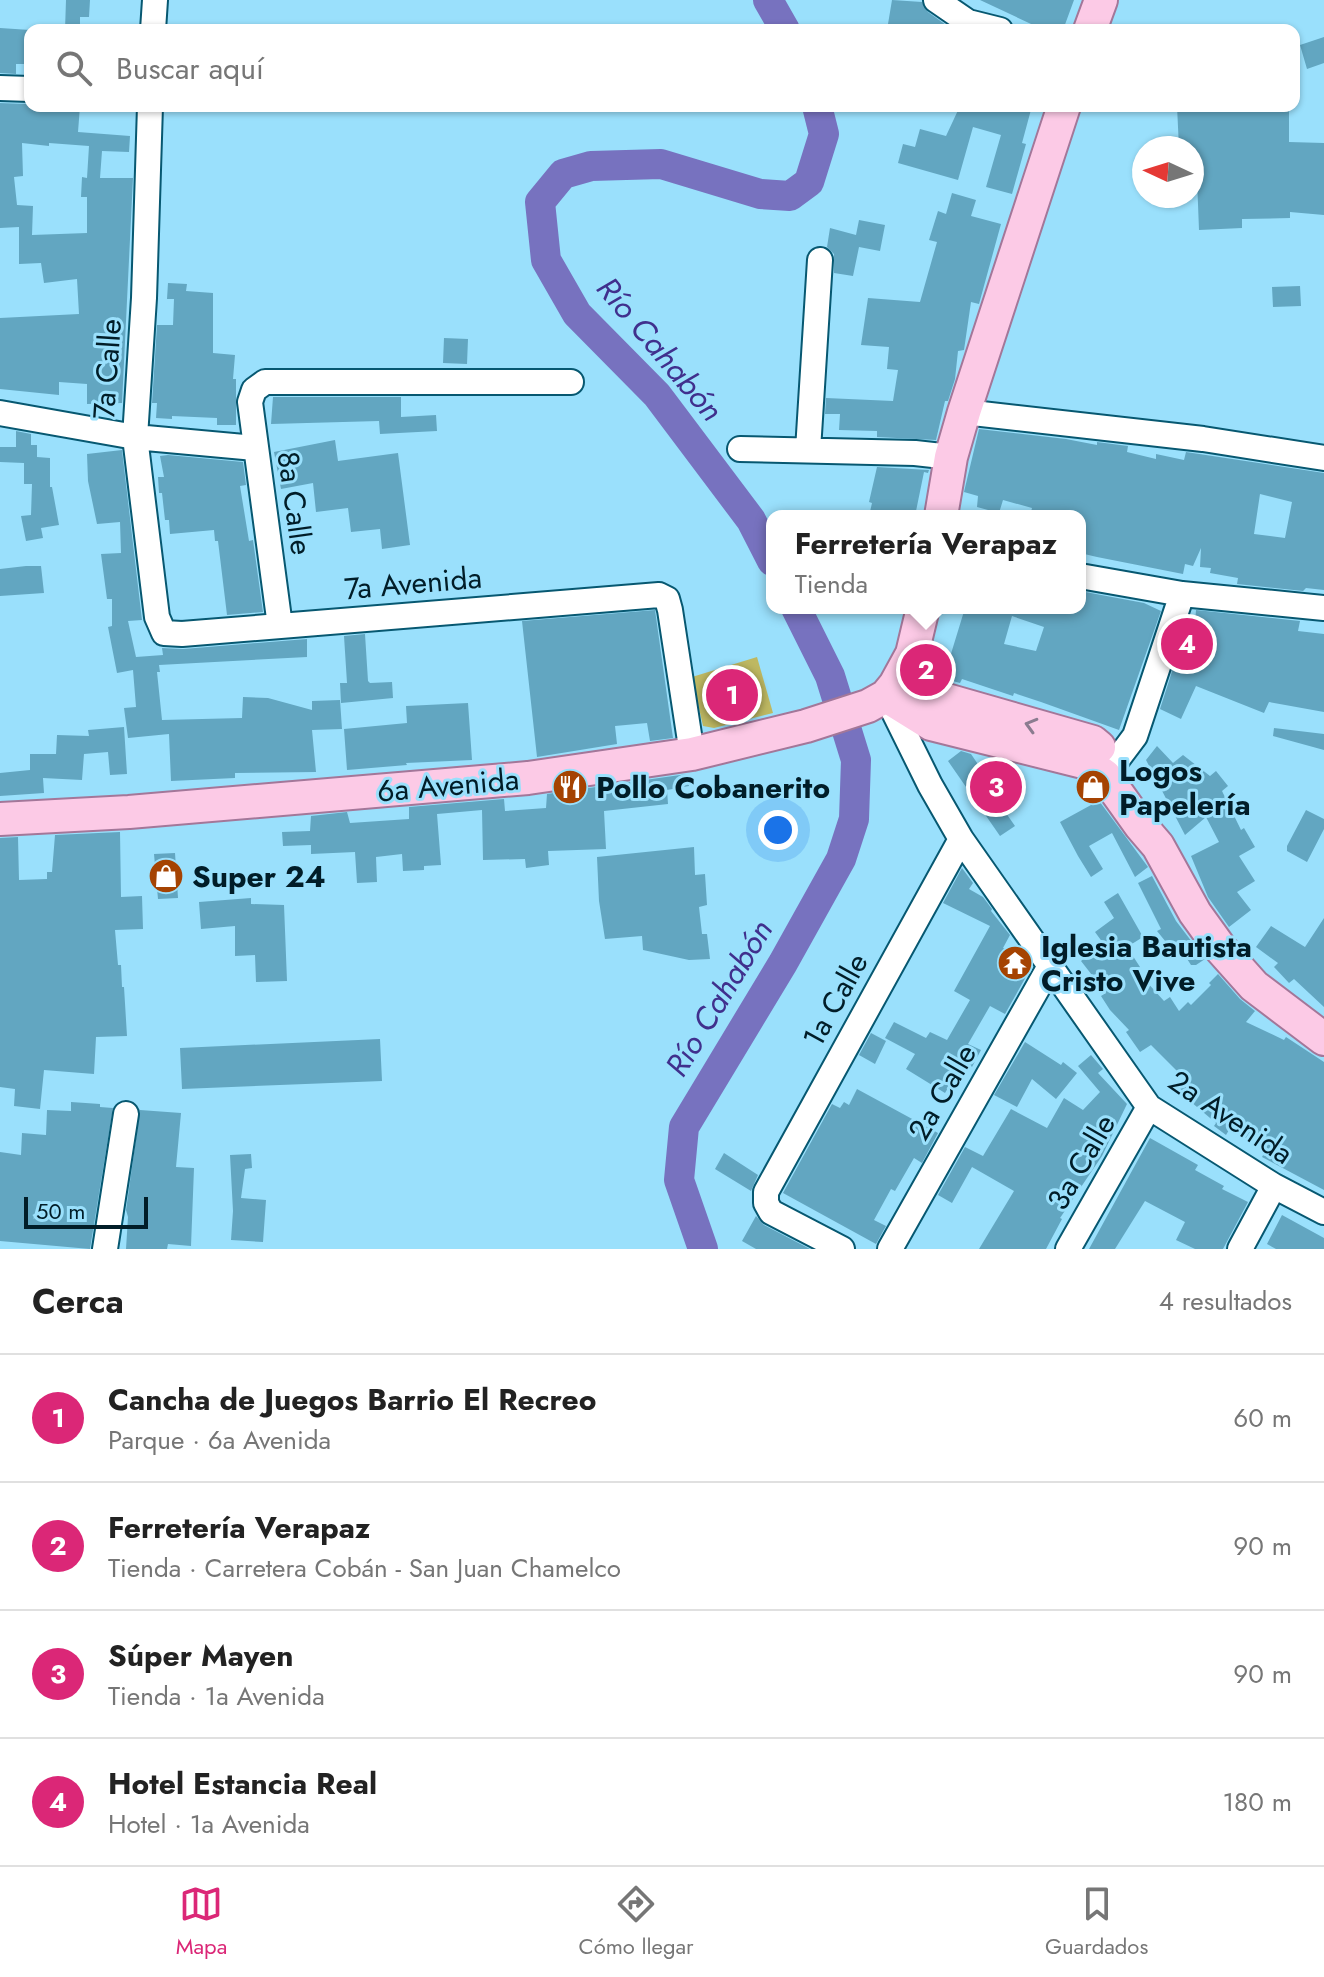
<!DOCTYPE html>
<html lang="es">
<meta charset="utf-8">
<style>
body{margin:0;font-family:Jost,sans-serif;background:#f2f2f2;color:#222}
.compass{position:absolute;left:1132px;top:136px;width:72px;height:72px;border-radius:50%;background:#fff;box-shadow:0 2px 6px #0004;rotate:274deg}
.scale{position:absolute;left:24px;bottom:20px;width:124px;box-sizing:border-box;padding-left:8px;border:4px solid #011d28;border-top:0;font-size:22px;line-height:28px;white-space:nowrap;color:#011d28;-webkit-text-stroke:6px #9ae0fc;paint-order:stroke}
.you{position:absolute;left:778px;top:830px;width:28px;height:28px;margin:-20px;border:6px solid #fff;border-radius:50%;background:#1a73e8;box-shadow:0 0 0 12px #1a73e833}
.badge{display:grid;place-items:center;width:52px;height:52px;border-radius:50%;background:#db2777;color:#fff;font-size:26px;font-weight:700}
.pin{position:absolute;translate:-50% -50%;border:4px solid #fff;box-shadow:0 2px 8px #0006}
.popup{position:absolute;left:766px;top:510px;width:320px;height:104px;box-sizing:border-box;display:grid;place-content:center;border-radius:16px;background:#fff;filter:drop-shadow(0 2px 6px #0005);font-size:26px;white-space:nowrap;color:#767676}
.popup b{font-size:30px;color:#222}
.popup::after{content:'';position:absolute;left:50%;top:100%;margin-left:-16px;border:16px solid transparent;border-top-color:#fff}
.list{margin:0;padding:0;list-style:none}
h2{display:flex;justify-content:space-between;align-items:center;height:104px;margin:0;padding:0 32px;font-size:34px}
h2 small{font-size:26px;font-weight:400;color:#767676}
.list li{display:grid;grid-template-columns:52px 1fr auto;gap:24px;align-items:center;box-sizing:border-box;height:128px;padding:0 32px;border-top:2px solid #e0e0e0}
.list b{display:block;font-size:30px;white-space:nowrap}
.list p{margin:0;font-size:26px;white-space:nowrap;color:#767676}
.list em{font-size:26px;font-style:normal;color:#767676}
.icon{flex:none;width:44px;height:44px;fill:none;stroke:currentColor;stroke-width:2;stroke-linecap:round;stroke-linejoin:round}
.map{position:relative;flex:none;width:1324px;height:1249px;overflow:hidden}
.search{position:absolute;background:#fff;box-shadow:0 2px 6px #0004;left:24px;right:24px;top:24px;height:88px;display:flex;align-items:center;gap:20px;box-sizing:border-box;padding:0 28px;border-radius:16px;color:#767676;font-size:30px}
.sheet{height:616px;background:#fff}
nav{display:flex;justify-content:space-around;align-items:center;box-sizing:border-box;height:112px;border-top:2px solid #e0e0e0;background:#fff;font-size:22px;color:#767676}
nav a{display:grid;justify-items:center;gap:4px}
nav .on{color:#db2777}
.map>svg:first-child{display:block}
</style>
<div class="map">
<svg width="1324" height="1249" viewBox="0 0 1324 1249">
<rect width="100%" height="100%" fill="#9ae0fc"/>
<path fill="#beb862" d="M757,657l16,56 -59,15 -11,-2 -11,-49z"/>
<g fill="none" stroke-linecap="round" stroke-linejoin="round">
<path stroke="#7772bf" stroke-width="30" d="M768,0l17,30
M772,561l-21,-41 -94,-125 -80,-81 -31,-54 -6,-58 23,-28 28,-8 70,-2 99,30 30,2 19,-14 15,-48 -7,-28
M703,1249l-24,-69 5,-53 99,-164 58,-104 13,-40 2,-59 -26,-84 -34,-68"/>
</g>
<path fill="#62a6c1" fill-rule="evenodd" d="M66,0h24l-1,17h-9v13h-15z
M892,0l30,2 6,10 25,18h-66z
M980,0h94l-11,30h-19z
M0,28l30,2v23h-4l-1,11h-9v10l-16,-1z
M1324,37v26l-17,6 -7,-24z
M0,103l80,3 -2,26 52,4 -1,16 -27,-1 -2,27h33l-11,225 -35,1v-20l-28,-2v13l-59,-6v-71l79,-4 -2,-35 -33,4 -3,-20 -22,1v-37l-19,1zM22,143l27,3v-3l40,3 -2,32 -5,-1 -1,20h6v36l-55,2 1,-29 -16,-1 -3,-28 9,-1z
M960,106h72l-10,37 4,1 -14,50 -26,-7 15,-52 -28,-8 -15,53 -60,-17 5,-19 12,3 5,-18 26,7z
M1177,106h112v36l35,1v72l-34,-3v6l-48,1v9l-43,2 -3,-77 -4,1v-6h-13z
M952,193l24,7 -5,16 30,8 -22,80 -8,-2 -7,48 -6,1 -3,28 -7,22h-3l-9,39 -59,-3v-6l-38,-1 1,-16h-15l1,-16 67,3 5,-31 -11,-1 2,-22 -28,-2 7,-47 52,4 17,-60 -8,-2 9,-29 8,3z
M859,220l26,5 -5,26 -21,-4 -6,29 -19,-3v-19l-7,-7 3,-19 26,7z
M168,283l19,1 -1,7 27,2v60l22,2 -2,24h3v46h-19v-7l-45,-2v3l-16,-1 1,-15h-5l5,-78h16l1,-26h-7z
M1300,286l1,20 -28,1 -1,-20z
M444,338l24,1 -1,25 -24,-1z
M273,397h128v20l35,-2 1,16 -57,3 -1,-13 -108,3z
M979,429l87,10 31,6v-3l31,4 -1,6 29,7v-5l28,6 2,-8 138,21v117l-18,-2 -3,3 -66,-7 1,-6 -28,-5 1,-5 -11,-1 1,-19 -8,18 -8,-2 -2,10 -86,-17 -17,-4v-37h-50l2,-8 -29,-8 -4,13 -22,-6 1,-11 -14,-4zM1260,494l32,8 -7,36 -31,-4z
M16,431l15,3v11h6v12l13,1v29h2l7,38 -18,3 2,10 -17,3 -5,-25 10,-1 1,-31h-8v-21l-24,-1v-15h16z
M335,440l3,21 60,-8 12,92 -28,4 -2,-20 -29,3 -3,-24 -32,4 -3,-29 -32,6 -7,-37z
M122,450l20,170 -14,1 8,36 27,-2 -1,-7 21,1 124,-10v18l-148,8 1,7h-3l5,48 80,-2 1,-21 25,1 44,12v-9l28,-1 2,29 -30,1 4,42 -81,1v5l-64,3 -2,-47 -41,4 -4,-30 12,-1 -3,-37 -16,3 -9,-46 4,-1v-27h-5l-6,-45 20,-1 -1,-31 -23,2 -9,-43 -1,-27z
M168,455l75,7 3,23 -6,1 9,55 4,-1 10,72 -36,3 -9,-74h-3l-1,-11 -44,4 -1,-14h-4l-3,-27h-3l-1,-16h6l-4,-21z
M877,467l52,3 -1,3 -4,-1 -9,44h-46l3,-13 -3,-1z
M26,566h15l3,27 -44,3v-27z
M1080,591l64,12 17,8 -42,119 -78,-28 -27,-9 -1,3 -51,-17 -2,4 -22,-6 -17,1 11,-26 18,5 15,-49h115zM1012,616l32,11 -8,24 -32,-7z
M655,610l18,128 -23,3 -3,-18 -32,3 2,18 -80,13 -15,-136z
M1196,610l104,11 -2,10 26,3v78l-55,-10 -5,11 -68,-27 -15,33 -21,-10 24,-75 10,4z
M365,634l3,47 2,2 22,-1 1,16 -52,5 -1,-20h7l-3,-47z
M468,703l4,57 -66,3 1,2 -60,5 -3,-41 63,-6 -1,-17z
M124,727l3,47 -17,1 -2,-23 -24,2 -2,26 -39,-2 1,15 -44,3v-23l30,-3v-16h26l1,-19 32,1 -1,-6z
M1274,728l50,6v16l-51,-14z
M1157,746l16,17 10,-8 27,21 6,-5 12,15 -6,5 19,39 3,-2 11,19 -16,9 16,25 -18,11 14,18 -22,17 -21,-30 -17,-41 28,-14 -13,-25 -21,18 -39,-75z
M961,751l10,3 19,28 5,-3 8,10 -9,7 21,30 -15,10 -52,-75z
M687,774l2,12 -22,4 1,14 -64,7 2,38 -58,2 1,14 -23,3 -1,-9 -42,1 -1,-50 -45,4 4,51 -17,1v4l-21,1 -1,-17 -26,3 1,25 -20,1 -2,-31 -44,2v-9l-28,1 -1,-14 28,-1 1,-15 36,-4 3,11 59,-4v-12l95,-8 1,12 41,-3 1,-14z
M1084,784l7,6 57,77 -13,10 -23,-44 -23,13 14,23 -12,8 -13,-21 -18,-34 31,-17 -12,-16z
M1306,810l18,9v10l-17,33 -20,-11v-5z
M120,832l1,65 21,-1 1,33 -28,1 3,35h3l1,22h2l3,49 -31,1 -2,37 -50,-4 -4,39 -26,-3 1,-17 -15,-2v-249l18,-1 1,43 28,-1v-7h5l3,-37z
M694,847l1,28 10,-1 2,31 -8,2 3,27h5l3,25 -21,1 -46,-10 -1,-14 -37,3 -6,-38 -2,-44z
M175,853l3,45 -20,1 -4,-45z
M962,868l11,15 -4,6 14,8 9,12 -1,2 19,24 -7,13 25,13 4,5 -27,48 -15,-8 -22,38 13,6 -9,17 -9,-5 -18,31 -39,-24 9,-15 -30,-16 9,-16 32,16 4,-6 17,8 23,-40 -16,-9 36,-65 -47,-23z
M1152,876l24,45 29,38 -9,6h-5l-11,-17 -6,4 -17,-21 4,-2 -23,-46z
M1118,893l25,44 -16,10 13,20 -4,3 28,31 6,-4 9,14 9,-9 3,3 20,-20 -2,-2 9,-9 22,25 15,12 -9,11 38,18 2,-3 38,25v128l-62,-33 5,-9 -38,-18 -3,5 -12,-9 2,-3 -38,-32 9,-10 -36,-36 -11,7 -14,-20 3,-2 -19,-20 -9,-14 5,-3 -25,-32 22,-18 -8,-11 19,-14 -10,-16z
M251,898v6l33,1 3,76 -31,1 -1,-27 -20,1v-30l-34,3 -2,-27z
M1324,918v89l-30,-28 -5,4 -15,-16 4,-4 -22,-16 15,-21 34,21z
M871,1033l15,8 -11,23 -16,-9z
M380,1039l2,42 -200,8 -2,-41z
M1025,1042l36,23 2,-3 14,11 -21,26 -24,-20 -15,28 -23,-12z
M1091,1055l12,14 -5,4 29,31 -25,52 -42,62 2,1 -16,30h-67l35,-58 -42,-24 -20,36 -14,-8 27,-48 18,9 28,-47 36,19 17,-30 19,12 17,-18 -22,-26z
M857,1089l81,44 -16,30 -8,-5 -19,33 -4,-2 -17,31 12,6 -10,18 -93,-51 49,-89 8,4 4,-6 5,3z
M71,1102l29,2v3l13,1 -23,141 -90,-8v-89l21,3 1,-22 24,2 1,-25 24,1z
M140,1110l41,3 -5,54 18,1 -3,78 -23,-2 -1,5h-41l2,-32 -2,-7z
M1150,1138l48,27 -3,5 29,16 -2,3 26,13 -25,47h-28l-19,-9 9,-18 -40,-21 -30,48h-26z
M724,1153l34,22 -7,16 -36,-22z
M251,1154l1,14 -7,1 -4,29 25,2 -3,42 -32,-2 2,-29 -3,-56z
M1282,1215l42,23v11h-48l-9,-5z
M756,1216l8,9 46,24h-54l-14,-8z"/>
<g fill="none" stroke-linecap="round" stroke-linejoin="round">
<defs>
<path id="minor" d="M936,0l32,22 32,8
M153,30l2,-30
M0,88l30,1
M150,106l-6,192 -9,139 22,180 7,16 18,1 477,-39 8,4 3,11 22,144
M964,412l239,27 121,19
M0,413l135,24 120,11
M740,449l175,4 36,4
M808,450l12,-190
M1080,576l102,18 142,14
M280,626l-30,-224 4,-12 11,-8h306
M886,696l44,89 31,54 188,268 125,79 50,26
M1105,776l30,-40 47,-142
M105,1249l21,-135
M842,1249l-71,-37 -5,-9v-11l195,-353
M890,1249l160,-283
M1068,1249l81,-142
M1240,1249l34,-63"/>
<path id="major" d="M1090,30l11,-30
M941,516l10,-59 13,-45 100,-306
M886,696l45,28 156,39 18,13 35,49 18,21 37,67 26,36 33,37 70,53
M886,696l50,1 157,45 6,5
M0,819l129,-7 399,-34 164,-24 114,-28 62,-20 18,-10 9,-11 17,-31 11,-46"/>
</defs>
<use href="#minor" stroke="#075871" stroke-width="28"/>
<use href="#major" stroke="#a37799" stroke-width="36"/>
<use href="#minor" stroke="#fff" stroke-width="24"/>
<use href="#major" stroke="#fccae6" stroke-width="32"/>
</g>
<defs><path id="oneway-chevron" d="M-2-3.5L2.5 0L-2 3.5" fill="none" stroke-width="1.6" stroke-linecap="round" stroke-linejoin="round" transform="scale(2)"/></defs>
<use stroke="#8b7c90" href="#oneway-chevron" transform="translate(1031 725) rotate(-164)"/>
<defs>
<symbol id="restaurant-disc" viewBox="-11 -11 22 22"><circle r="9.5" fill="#a54302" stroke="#9ae0fc"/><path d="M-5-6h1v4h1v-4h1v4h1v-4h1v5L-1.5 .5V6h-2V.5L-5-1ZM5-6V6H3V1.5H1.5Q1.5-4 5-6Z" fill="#fff"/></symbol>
<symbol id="shop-disc" viewBox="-11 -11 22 22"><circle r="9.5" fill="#a54302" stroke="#9ae0fc"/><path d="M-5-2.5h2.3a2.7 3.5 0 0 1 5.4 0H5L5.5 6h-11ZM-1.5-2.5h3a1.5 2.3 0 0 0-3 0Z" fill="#fff"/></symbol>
<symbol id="temple-disc" viewBox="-11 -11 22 22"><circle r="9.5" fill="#a54302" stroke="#9ae0fc"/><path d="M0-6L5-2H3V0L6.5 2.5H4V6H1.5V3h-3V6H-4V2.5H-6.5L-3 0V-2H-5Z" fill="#fff"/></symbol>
</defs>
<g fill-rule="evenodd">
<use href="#restaurant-disc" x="550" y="767" width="40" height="40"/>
<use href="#shop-disc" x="1073" y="767" width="40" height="40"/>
<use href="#shop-disc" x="146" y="856" width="40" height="40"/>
<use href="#temple-disc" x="995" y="943" width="40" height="40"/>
</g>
<g text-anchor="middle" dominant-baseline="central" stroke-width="6" stroke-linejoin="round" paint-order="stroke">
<g font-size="30" fill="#011d28" stroke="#9ae0fc">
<text transform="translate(107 369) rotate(-86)">7a Calle</text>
<text transform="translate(295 503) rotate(82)">8a Calle</text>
<text transform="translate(413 583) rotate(-5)">7a Avenida</text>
<text transform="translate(448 785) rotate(-5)">6a Avenida</text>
<text transform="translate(835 1000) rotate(-61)">1a Calle</text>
<text transform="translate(942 1092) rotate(-60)">2a Calle</text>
<text transform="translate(1231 1117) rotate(34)">2a Avenida</text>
<text transform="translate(1081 1162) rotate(-60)">3a Calle</text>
</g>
<g font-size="30" font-weight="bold" fill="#011d28" stroke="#9ae0fc" text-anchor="start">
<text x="1119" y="770">Logos<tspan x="1119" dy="34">Papelería</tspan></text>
<text x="596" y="787">Pollo Cobanerito</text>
<text x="192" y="876">Super 24</text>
<text x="1041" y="946">Iglesia Bautista<tspan x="1041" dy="34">Cristo Vive</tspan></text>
</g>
<g font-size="32" font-style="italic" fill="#40308d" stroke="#9ae0fc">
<text transform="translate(660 349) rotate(50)">Río Cahabón</text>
<text transform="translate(719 998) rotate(-59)">Río Cahabón</text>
</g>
</g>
</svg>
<svg class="compass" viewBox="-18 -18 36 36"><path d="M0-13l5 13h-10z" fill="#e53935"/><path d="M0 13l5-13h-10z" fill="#767676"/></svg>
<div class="scale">50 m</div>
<div class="you"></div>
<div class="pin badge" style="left:732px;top:695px">1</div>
<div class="pin badge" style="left:926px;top:670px">2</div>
<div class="popup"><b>Ferretería Verapaz</b>Tienda</div>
<div class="pin badge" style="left:996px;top:787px">3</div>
<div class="pin badge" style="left:1187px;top:644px">4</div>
<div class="search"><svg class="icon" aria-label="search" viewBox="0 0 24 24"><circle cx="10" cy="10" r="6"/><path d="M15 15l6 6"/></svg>Buscar aquí</div>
</div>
<section class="sheet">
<h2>Cerca<small>4 resultados</small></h2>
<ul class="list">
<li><span class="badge">1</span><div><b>Cancha de Juegos Barrio El Recreo</b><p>Parque · 6a Avenida</p></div><em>60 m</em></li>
<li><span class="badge">2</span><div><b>Ferretería Verapaz</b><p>Tienda · Carretera Cobán - San Juan Chamelco</p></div><em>90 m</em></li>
<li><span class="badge">3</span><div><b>Súper Mayen</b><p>Tienda · 1a Avenida</p></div><em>90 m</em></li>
<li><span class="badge">4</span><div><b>Hotel Estancia Real</b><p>Hotel · 1a Avenida</p></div><em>180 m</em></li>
</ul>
</section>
<nav>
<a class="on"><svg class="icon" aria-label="map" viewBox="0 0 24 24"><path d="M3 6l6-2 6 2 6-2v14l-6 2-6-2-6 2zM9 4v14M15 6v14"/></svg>Mapa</a>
<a><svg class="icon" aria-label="directions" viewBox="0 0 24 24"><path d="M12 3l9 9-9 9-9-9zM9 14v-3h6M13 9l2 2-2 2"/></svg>Cómo llegar</a>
<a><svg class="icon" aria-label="saved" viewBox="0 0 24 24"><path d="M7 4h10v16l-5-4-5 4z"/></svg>Guardados</a>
</nav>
